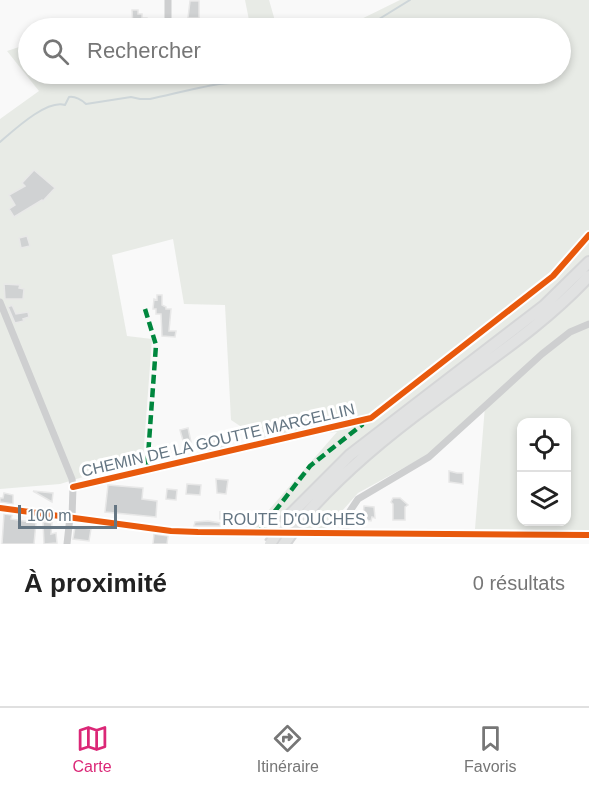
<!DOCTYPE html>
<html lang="fr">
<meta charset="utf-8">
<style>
body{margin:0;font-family:Helvetica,sans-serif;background:#f2f2f2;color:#222}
.controls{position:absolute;right:18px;bottom:18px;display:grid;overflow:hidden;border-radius:12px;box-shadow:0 3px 9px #0003}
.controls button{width:54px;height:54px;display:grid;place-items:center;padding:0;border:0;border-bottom:2px solid #e0e0e0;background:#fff;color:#222;font:30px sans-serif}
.scale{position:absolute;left:18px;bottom:15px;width:99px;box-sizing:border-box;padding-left:6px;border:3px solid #657683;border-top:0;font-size:16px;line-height:21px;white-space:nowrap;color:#657683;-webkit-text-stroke:4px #fff;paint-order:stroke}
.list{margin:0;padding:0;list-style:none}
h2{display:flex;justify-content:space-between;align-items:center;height:78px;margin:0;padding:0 24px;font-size:26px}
h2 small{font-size:20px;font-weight:400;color:#767676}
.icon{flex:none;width:33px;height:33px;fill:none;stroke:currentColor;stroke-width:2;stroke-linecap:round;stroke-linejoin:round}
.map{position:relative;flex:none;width:589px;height:544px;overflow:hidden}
.search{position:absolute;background:#fff;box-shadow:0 3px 9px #0003;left:18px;right:18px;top:18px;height:66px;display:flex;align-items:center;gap:15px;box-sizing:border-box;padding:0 21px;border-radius:33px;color:#767676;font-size:22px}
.sheet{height:162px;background:#fff}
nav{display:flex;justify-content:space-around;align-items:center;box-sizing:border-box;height:84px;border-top:2px solid #e0e0e0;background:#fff;font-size:16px;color:#767676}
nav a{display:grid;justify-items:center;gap:3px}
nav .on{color:#db2777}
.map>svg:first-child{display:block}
</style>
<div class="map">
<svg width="589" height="544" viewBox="0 0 589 544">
<rect width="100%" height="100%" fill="#f9f9f9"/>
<path fill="#e8ebe6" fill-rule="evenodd" d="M245,0h24l8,28h-91l63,-8z
M400,0h189v531l-114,-2 10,-123 -56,48 -71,39 -31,35h-74l84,-96 -77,7 -29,-19 -6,-115 -41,-1 -11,-65 -61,16 15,81 25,3 -9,120 -83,25 -60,5v-370l39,-28 -32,-40 21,-7v30h532v-46h-217zM522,422h44v100h-44z"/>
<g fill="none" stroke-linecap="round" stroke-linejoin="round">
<path stroke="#ced6d9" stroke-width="2" d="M350,28l7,-3 14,-1 39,-24
M0,142c14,-12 47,-43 65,-37l4,-8c6,-1 13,3 17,7l45,-7 9,2h10c23,-5 46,-11 69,-15 17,-2 31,0 45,-10"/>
</g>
<path fill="#d0d2d3" stroke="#e8e8e8" stroke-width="1.5" d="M190,1h9v17h-11z
M132,10h6v4h4v4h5l1,7 -15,1z
M34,170l21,18 -12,13 -1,-1 -28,17 -5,-8 6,-4 -6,-10 16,-9 -3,-3z
M27,236l3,10 -9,2 -2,-10z
M4,284l16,1 -1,3 5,1 -1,10h-18z
M157,295h5v10l4,2v2h5l-2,22h7l-1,6 -13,-1 -1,-22h-5v-5h-3l1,-10 3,1z
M12,305l4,9 12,-2 1,5 -6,2 1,2 -9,2 -7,-16z
M188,428l3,14 -7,2 -4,-14z
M225,439l1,7 -19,4v-8z
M449,471l8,2h6v11l-14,-2z
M216,479l12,1 -2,14 -9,-1z
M187,484l14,1 -1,10 -14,-1z
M108,485l35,3 -1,11 15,2 -1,16 -51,-5z
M167,489l10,1 -1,10 -10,-1z
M33,491l20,2 -1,9z
M4,493l9,2v9l-13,-2v-4h3z
M393,498h7l8,7 -3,2v13h-12v-16l-2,-2z
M364,506l10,1 1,11 -3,-1 -1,4 -6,-1v-4h-2z
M220,512l13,3 -1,7 -12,-3z
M4,514l8,1 -1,4 25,4 -2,21h-32z
M208,521l12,2v3h-26l1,-4z
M43,522l9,1 -1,11 5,-1 1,10 -13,1z
M75,527l16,2 -2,12 -16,-2z
M154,534l14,2 -1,8h-14z"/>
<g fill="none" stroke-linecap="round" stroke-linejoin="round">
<defs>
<path id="primary" d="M288,517l62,-62 194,-149 45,-44
M301,520c38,-45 84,-83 132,-118 53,-40 111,-77 156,-126"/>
</defs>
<use href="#primary" stroke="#d5d6d7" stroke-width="14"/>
<path stroke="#cecfd0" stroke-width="7" d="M168,0v24
M0,302l72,177 1,8 -1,31
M73,487l298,-69 182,-142 36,-41
M0,508l171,23 109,2
M345,532l5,-21 8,-12 71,-42 113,-103 28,-22 19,-8
M292,533l297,2
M67,544l3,-27"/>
<use href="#primary" stroke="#e1e2e2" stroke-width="10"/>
<defs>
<path id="primary-bridge" d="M270,544l18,-27
M284,544l17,-24"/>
</defs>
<use href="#primary-bridge" stroke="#d5d6d7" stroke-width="14" stroke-linecap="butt"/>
<use href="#primary-bridge" stroke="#e1e2e2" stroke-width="10"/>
<path stroke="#00873e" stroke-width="4.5" stroke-dasharray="9 4.5" stroke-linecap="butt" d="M145,309l11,36 -9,125
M258,533l52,-67 53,-42"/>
<defs>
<path id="cycleway" d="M73,487l298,-69 182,-142 36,-41
M0,508l171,23 27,1 391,3"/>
</defs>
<use href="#cycleway" stroke="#fff" stroke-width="10"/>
<use href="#cycleway" stroke="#e8590c" stroke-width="6"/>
</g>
<g text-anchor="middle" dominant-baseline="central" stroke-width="6" stroke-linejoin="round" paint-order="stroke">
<g font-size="16" fill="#657683" stroke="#fff">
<text transform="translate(218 440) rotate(-13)">CHEMIN DE LA GOUTTE MARCELLIN</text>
<text x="294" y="519">ROUTE D'OUCHES</text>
</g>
</g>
</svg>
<div class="controls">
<button><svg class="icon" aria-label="locate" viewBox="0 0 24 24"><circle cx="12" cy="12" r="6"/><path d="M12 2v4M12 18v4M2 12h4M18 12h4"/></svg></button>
<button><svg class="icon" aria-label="layers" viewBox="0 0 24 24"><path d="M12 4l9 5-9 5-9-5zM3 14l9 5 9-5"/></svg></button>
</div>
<div class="scale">100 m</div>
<div class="search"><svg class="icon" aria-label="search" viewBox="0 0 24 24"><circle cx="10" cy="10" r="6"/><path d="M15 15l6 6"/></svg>Rechercher</div>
</div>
<section class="sheet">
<h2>À proximité<small>0 résultats</small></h2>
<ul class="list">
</ul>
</section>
<nav>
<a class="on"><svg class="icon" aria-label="map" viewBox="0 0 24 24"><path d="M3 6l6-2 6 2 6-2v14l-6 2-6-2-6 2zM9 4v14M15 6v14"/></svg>Carte</a>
<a><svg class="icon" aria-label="directions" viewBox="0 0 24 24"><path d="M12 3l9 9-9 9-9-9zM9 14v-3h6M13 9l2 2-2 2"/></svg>Itinéraire</a>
<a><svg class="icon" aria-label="saved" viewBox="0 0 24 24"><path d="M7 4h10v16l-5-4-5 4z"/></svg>Favoris</a>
</nav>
